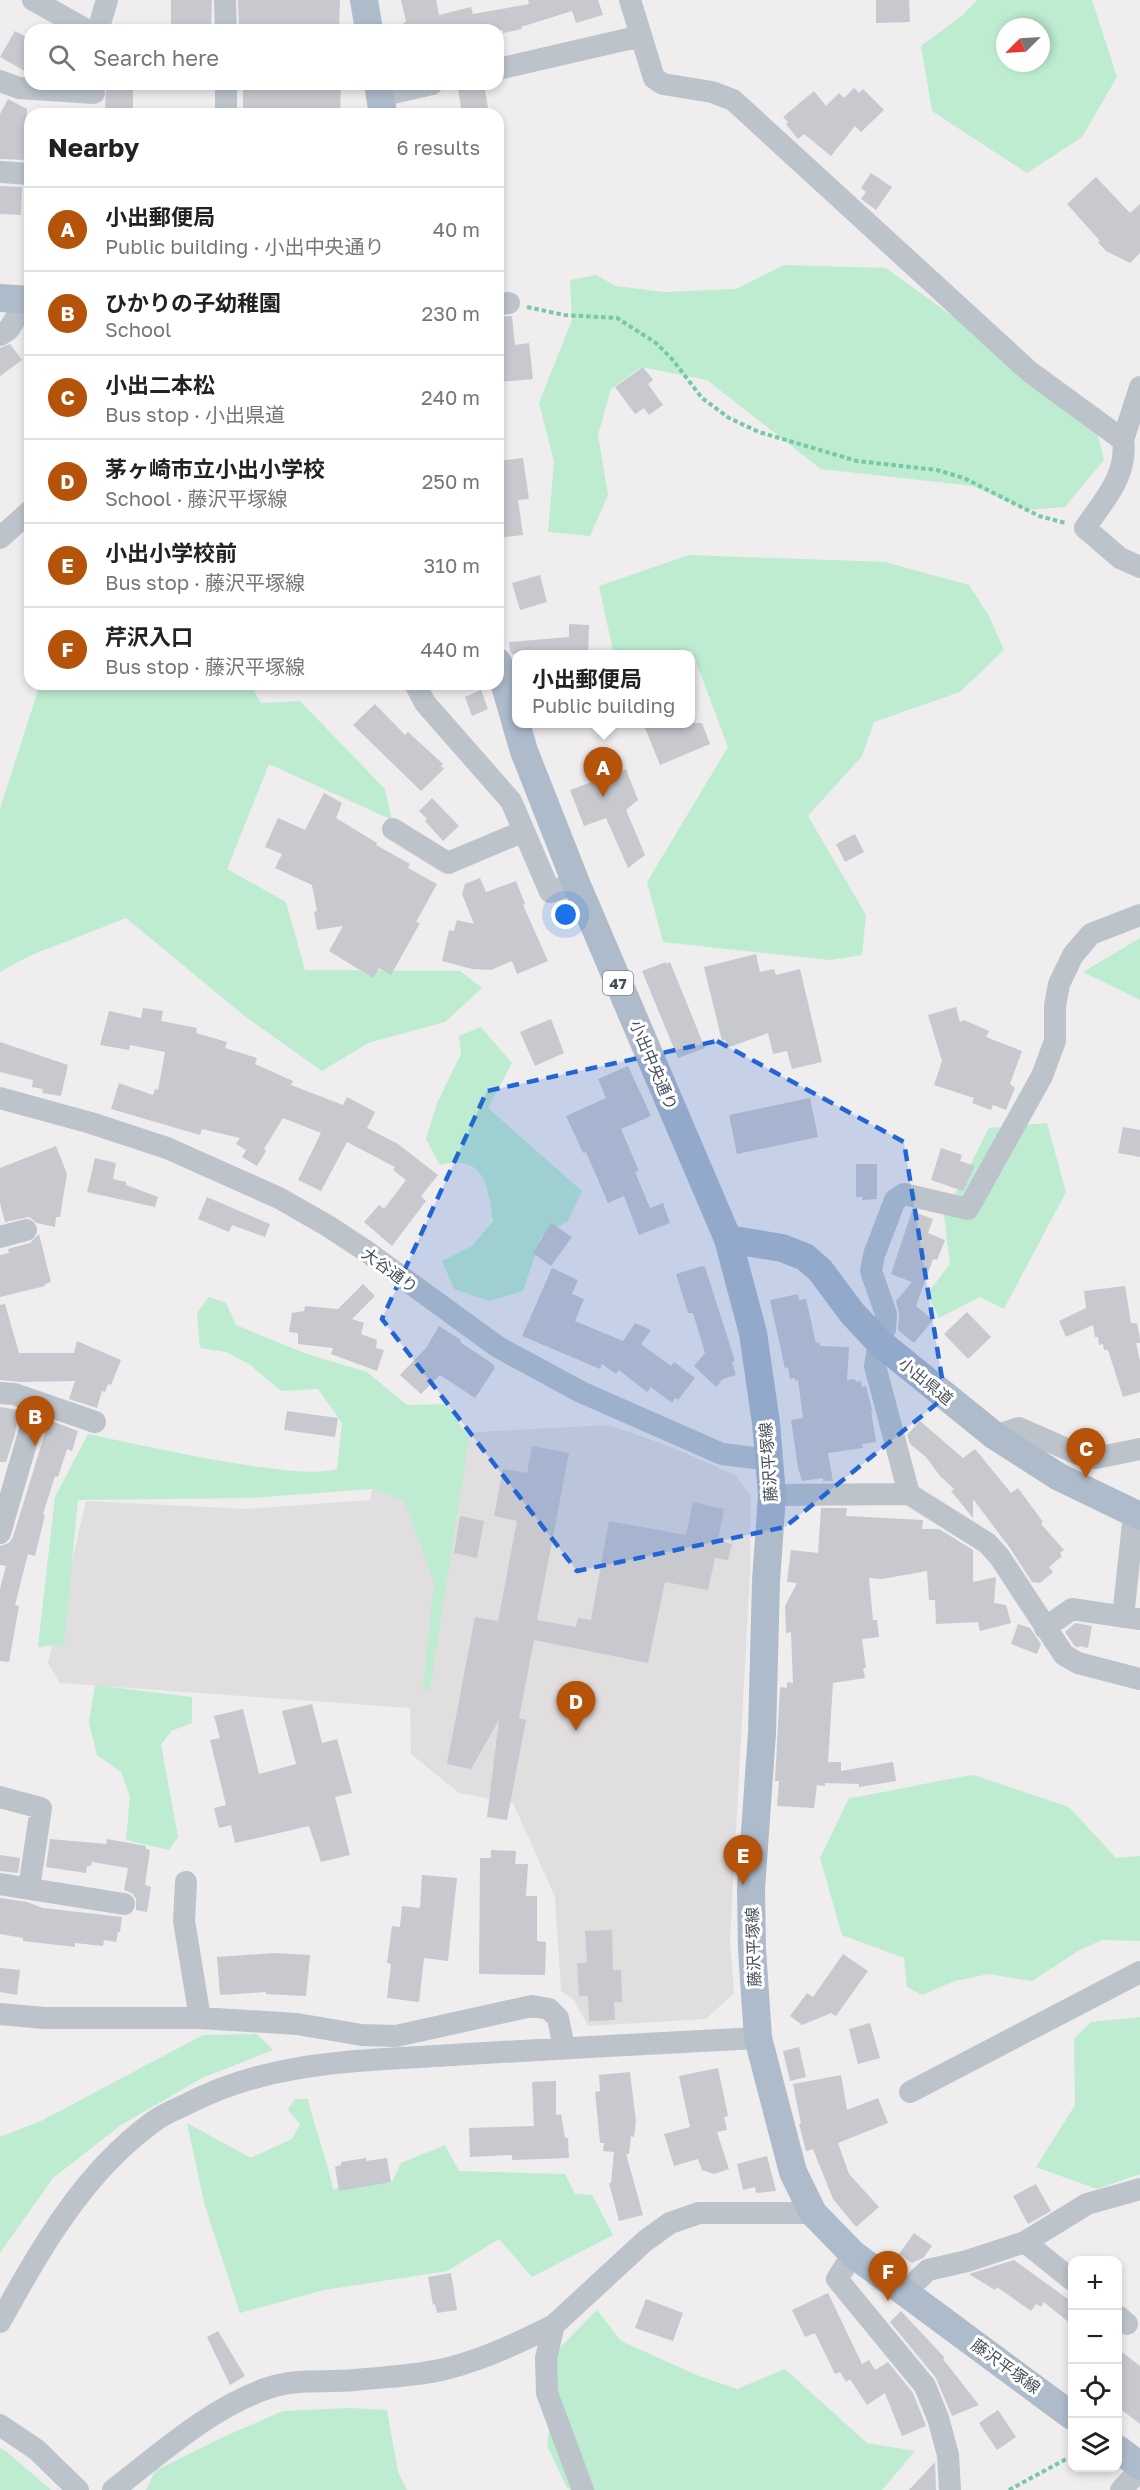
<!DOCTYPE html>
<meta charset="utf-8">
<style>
body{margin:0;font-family:"Golos Text","Noto Sans JP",sans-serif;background:#f6f6f6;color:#222}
.controls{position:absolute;right:18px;bottom:18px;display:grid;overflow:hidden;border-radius:12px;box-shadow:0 3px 9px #0003}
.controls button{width:54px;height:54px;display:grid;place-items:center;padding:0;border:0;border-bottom:2px solid #e0e0e0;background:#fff;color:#222;font:30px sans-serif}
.compass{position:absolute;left:996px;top:18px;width:54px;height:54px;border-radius:50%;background:#fff;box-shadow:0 3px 9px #0003;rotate:246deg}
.you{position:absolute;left:566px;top:915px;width:21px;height:21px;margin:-15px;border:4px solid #fff;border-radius:50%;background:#1a73e8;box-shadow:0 0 0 9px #1a73e833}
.badge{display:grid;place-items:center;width:39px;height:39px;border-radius:50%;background:#b45309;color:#fff;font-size:20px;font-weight:700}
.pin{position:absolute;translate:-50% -50px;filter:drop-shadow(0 2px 3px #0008)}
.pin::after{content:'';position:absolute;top:32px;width:21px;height:18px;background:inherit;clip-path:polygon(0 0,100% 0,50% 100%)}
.popup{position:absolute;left:512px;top:650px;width:183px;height:78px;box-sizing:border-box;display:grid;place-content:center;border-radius:12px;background:#fff;filter:drop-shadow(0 2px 4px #0005);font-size:20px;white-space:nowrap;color:#767676}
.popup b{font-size:22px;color:#222}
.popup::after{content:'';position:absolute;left:50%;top:100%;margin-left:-12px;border:12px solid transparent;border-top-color:#fff}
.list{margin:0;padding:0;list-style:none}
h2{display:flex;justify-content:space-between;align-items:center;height:78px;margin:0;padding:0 24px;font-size:26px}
h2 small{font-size:20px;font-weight:400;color:#767676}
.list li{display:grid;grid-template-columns:39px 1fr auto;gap:18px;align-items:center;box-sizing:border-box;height:84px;padding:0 24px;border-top:2px solid #e0e0e0}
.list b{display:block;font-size:22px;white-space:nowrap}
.list p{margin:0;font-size:20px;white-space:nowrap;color:#767676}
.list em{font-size:20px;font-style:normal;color:#767676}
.icon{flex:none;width:33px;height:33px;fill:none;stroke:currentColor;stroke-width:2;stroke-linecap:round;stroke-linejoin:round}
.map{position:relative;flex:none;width:1140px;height:2490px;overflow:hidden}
.search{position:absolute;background:#fff;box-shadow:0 3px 9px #0003;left:24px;top:24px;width:480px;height:66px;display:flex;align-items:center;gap:15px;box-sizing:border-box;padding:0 21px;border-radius:18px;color:#767676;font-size:22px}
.panel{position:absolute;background:#fff;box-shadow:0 3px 9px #0003;left:24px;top:108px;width:480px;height:582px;border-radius:18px}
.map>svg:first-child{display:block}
</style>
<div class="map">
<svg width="1140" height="2490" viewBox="0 0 1140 2490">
<rect width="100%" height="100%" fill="#efeded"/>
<path fill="#e0dede" d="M388,1417l69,16 152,-8 62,22 64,28 16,21 -1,77 -20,367 4,53 -28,26 -118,7 -14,-26 -13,-9 -6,-94 -42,-94 -54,-10 -48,-39 -1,-46 -350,-25 -12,-20 38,-162 161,8 123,-9z"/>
<path fill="#bdecd1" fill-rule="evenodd" d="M977,0h115l25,77 -35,60 -55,36 -95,-62 -11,-65 42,-31zM1005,27h36v36h-36z
M784,265l102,3 208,151 10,41 -39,47 -38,3 -54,-24 -152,-17 -114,-89 -66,-13 -30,22 -13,46 10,60 -18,41 -42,-4 6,-70 -15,-59 33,-83 -2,-40 26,-5 20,11 48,6 72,-3z
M689,555l196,7 84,23 20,31 15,34 -44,42 -86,30 -12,34 -54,60 58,99 -4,40 -32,5 -167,-18 -16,-60 81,-135 -36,-96h-79l-14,-65z
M40,684h210l11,19 39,-2 85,88 7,31 -123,-56 -42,105 59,33 19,68 155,1 22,17 -37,34 -77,21 -46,28 -75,-53 -121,-100 -97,38 -29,16v-163z
M1140,938v62l-57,-28z
M481,1027l31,36 -24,45 94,83 -14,30 -27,16 -18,54 -34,10 -35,-12 -12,-28 30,-15 21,-25c-5,-34 -8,-68 -53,-56l-14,-26 11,-36 24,-49 -2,-18z
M1047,1123l19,69 -62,117 -24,-12 -41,21 -12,-24 23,-30 -6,-49 45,-87z
M209,1297l17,6 10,22 68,28 63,19 40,33 40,-1 22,34 -39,251 -7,1 11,-108 -30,-82 -33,-11 -121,9 -172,2 -14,144 -26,3 17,-150 33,-63c57,12 114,25 172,33 26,3 51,8 77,2l5,-46 -24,-34 -37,2 -32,-27 -23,-12 -26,-4 -3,-35z
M95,1685l97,12v26l-21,8 -10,14 17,92 -9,13 -43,-10 4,-43 -9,-25 -24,-17 -8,-32z
M974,1775l95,32 47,51 24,-2v85l-38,-1 -24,11 -46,30 -43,-7 -34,7 -33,14 -15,-8 -3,-29 -62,-23 -22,-77 29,-60c42,-6 83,-17 125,-23z
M1140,2017v157l-43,15 -61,-22 39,-62 -1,-66 17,-17z
M257,2034l16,16 -71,28 -81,47 -68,53 -53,75v-116l41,-16 162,-86z
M295,2099h13c7,31 19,59 25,90l59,-7 9,-19 44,-18 14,26 106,3 10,20 17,1 21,40 -81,42 -33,-38 -52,32 -123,19 -84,23 -35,-107 -18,-83 64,35 41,-19 8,-15 -12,-14z
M597,2310l24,31 78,35 38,13 48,-20 82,74 48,8 -33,39h-312l-4,-4 -19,-41 4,-30 -9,-49z
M350,2408l37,2 11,62 9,18h-261l9,-19 66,-33 62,-27z
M0,2448l6,3 45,39h-51z"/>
<path fill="#c7c9cf" d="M171,0h41l-1,30h-40z
M238,0h102l-1,30 -100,-3z
M401,0h35l3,15 32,-8 2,7 56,-10 -1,-4h70l5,15 -27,8 -4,-12 -51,16 1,2 -19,4v-3h-99l-1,-7 3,-1z
M876,0h33l1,22 -34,1z
M15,31l15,8v35l-30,-17z
M106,84h27v30h-28z
M243,84h98l-1,30h-97z
M484,84l5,30h-27l-4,-26z
M854,88l5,5 4,-4 21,21 -23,22 -6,-6 -24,30 -27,-22 -6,5 -12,-15 2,-2 -5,-5 31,-26 12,15 13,-13 5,5z
M8,99l19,10 -3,51 -24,-1v-45z
M871,173l21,14 -16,23 -15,-11 5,-7 -5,-4z
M1096,177l34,36 10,-9v49l-10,10 -24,-12 -8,-9 2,-1 -33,-37z
M0,186l22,1 -1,28 -21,-1z
M512,316l3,29 14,-2 4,36 -35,3v-65z
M10,344l12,16 -22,16v-28z
M643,367l10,13 -5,4 15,21 -14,10 -5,-7 -9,6 -20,-27z
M523,458l6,41 -11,1 5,35 -25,3v-77z
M540,575l7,27 -27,8 -8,-27z
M569,624l20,1 -1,29h-76l-2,-3 -1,-9 60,-5z
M481,690l7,19 -16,7 -7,-19z
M375,704l30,31 3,-3 35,32 -2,2 3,3 -23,22 -68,-66z
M643,723h59l8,21 -50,21z
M626,769l12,31 -12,10 19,45 -17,13 -22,-50 -22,8 -14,-36z
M324,793l18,10 -6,15 41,25 -1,2 34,19 -2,4 29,16 -21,38 4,1 -29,52 -12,-7 -6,10 -44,-27 14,-25 -26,4 -3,-18 3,-1 -5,-26 -37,-17 7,-14 -17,-7 13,-29 27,12z
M432,798l27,28 -16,15 -18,-20 2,-2 -8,-8z
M855,834l9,18 -19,10 -9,-18z
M480,878l6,14 30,-11 9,23 -2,1 25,56 -31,13 -5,-13 -21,9 -19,-1 -30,-8 7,-31 5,1 3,-11 17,4 -12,-30 3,-10z
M756,954l4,18 14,-3 2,6 24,-6 22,93 -30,7 -5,-18 -14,3 -5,-21 -41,15 -2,-8 -3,1 -18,-74z
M666,962v2l4,-2 35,86 -27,10 -36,-87z
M956,1007l4,15 4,-2 25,11 -3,6 36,14 -12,33 5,4 -9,22 -13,-5 -2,5 -19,-7 2,-5 -40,-13 8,-24 -14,-46z
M143,1008l20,3 -2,10 36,7 -1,5 31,9 -2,6 32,10 -2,6 38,17 -2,4 52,20 4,-8 28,15 -8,16 31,16 40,31 -17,21 5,5 -34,45 -28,-24 15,-17 5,4 22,-29 -13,-10 2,-3 -48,-25 -26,49 -23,-11 23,-47 -38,-15 -19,31 2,2 -9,15 -15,-9 4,-7 -10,-6 4,-6 -38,-9 -2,6 -89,-26 8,-26 34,12 2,-6 3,1 7,-38 -35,-7 -1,5 -29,-5 9,-34 32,7z
M551,1019l13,34 -29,13 -15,-34z
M0,1042l68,23 -7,31 -19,-3 1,-4 -11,-2 1,-7 -33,-8z
M628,1066l23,50 -30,13 18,42 -4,1 15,36 13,-5 7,20 -31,12 -15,-39 -16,7 -22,-51 -3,1 -17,-37 40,-18 -8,-19z
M810,1098l8,39 -81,17 -8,-39z
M1123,1127l17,3v27l-22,-4z
M56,1146l11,28 -7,43h-4l-1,10 -18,-4 -8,-6 -24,5 -5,-19v-35z
M941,1148l21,7 -2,6 15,5 -12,25 -32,-11z
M95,1158l21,5 -3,16 13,3v3l32,12 -3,10 -68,-15z
M856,1164h21v35l-15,1v-3h-6z
M207,1197l63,27 -5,13 -33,-12 -3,7 -31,-13z
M912,1211l21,8 -5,14 17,7 -8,20 -4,-1 -17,47 17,14 -19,23 -16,-13 1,-16 -3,-13 16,-19 -21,-8z
M551,1223l21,14 -21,29 -18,-13z
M39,1234l12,48 -6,2v2l-45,11v-42l9,-2 -1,-4 22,-6z
M702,1266l3,1 30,94 -3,1 4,13 -13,4 -7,8 -22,-21 11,-13 -12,-40h-5l-12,-39z
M552,1268l26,12 -6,14 12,5 -9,22 48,20 12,-18 16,7 -10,14 30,22 3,-4 21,16 -17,22 -3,-2 -3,5 -21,-16 -4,5 -28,-22 -3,4 -14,-10 -2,5 -78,-33z
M363,1284l12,12 -23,23 12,4 -3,11 16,6 -1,8 8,2 -7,21 -46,-17 2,-6 -35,-4v-11l-9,-1 3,-19 12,-2 1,-5 33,3z
M1125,1286l6,37h6l3,16v4h-4l4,18v31l-17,5 -15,-47h-4l-1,-6 -4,1 -1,-8h-3l-2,-12 -27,12 -7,-16 27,-13 -2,-17z
M798,1294l1,6 7,-1 10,44 3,-1 1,4 29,1 -2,33 8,-1 1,3 5,-1 1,6 4,-1 7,27 -2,-3 5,32 -14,2 1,4 -35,5 5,28h-10v-3l-21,3 -4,-13 -7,-48 12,-2 -5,-38 -3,1v-3l-5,1 -2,-12 -3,1 -15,-68z
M5,1304l14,49h55l3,-12 44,19 -10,25 -3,-1 -3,8 -3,-1 -5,17 -28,-9 6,-18 -54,1 -21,-2v-75z
M967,1312l24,25 -23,22 -24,-25z
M439,1326l22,14 -1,2 33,22 2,4 -20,30 -35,-23 -19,19 -21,-19 26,-27z
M0,1407l18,3 -3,24 -9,28h-6z
M287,1411l51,7 -3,19 -51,-7z
M49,1420l29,11 -6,20 -5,-2 -9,28 -3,-1 -12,38 2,1 -10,41 -7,-2 -13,51 4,1 -10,56 -9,-1v-72l6,-23 -6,-1v-19l9,-3 4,-6z
M920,1421l43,37 12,-9 36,44 7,-5 25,34 -2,2 23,26 -4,3 2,3 -13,11 4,5 -13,11 -8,-1 -22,-34 -37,-49v19l-22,-27 3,-2 -14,-13 -14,-19 -16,-13 -3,-9z
M532,1446l37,7 -32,167 39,7 2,-9 13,2 18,-99 77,14 7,-33 31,7 -6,32 14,3 -4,16 -13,-2 -7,32 -43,-8 -17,81 -114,-23 -15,78 7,2 -19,100 -20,-3 12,-97 -28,49 -24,-5 28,-147 23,4 19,-100 -23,-5 9,-47 24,4z
M821,1508h26l-1,8 77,4 -1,9h17l34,21v32l23,-5 -2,26 12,2 5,18 -31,8 -2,-9 -42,2 -1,-24h-6l-2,-29 -45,8 -13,-1 4,42h4l2,17 -17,2 4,29h-3l2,10 -32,5 -5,79h13v9l52,-9 3,19 -37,6v-3l-34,-1v3l-8,-1 -3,23 -37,-2 2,-25h-4l5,-94 7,1v-6l6,1 -2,-51 -5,1 -1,-27 12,-23 -10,-1 4,-32 27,3z
M460,1516l24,5 -7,37 -23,-5z
M1075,1623l17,3 -4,22 -9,-2 -1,2 -4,-3 -9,-13z
M1018,1624l12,4 11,16 -4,10 -26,-10z
M312,1704l10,39 15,-4 15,54 -17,4 15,58 -29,7 -12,-36 -74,17 -4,-18 -12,3 -5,-20 12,-3 -16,-65 10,-2 -6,-22 29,-7 16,65 37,-10 -14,-53z
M50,1839l56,5 1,-5 39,7v3l4,1 -5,35 6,2 -4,25 -11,-2v-11l-4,-6 -8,-3 4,-22 -36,-6 -1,4h-4l-1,7 -40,-6z
M491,1850l25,1 -1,13h13l-2,32h11v45l9,1 -1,33 -66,-1 1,-116h11z
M0,1855l20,3 -2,15 -18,-2z
M422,1875l35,3 -9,83 -24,-3 -5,44 -32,-4 4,-34 -4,-1 5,-37 8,1 2,-21 18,2z
M0,1898l27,4 16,6 79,9 -2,15h-2l-2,10 -12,-2 -1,6 -28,-3v4l-52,-6v-3l-23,-4z
M612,1930l1,40h8l1,32h-8l1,18 -26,1 -1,-25h-9l-2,-33h10l-2,-32z
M274,1953l36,2 -4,41 -40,-2v-2l-46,3 -3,-38z
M843,1954l25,17 -32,45 -5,-3 -29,12 -12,-9 17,-23 6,4z
M0,1968l20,2 -3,25 -17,-3z
M870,2023l10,35 -22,6 -9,-35z
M799,2047l7,30 -16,4 -7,-30z
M718,2068l10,48 -4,1 3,13 -10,2 12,37 -15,5 -12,-4 -4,-11 -24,7 -10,-32 26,-7 -11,-51z
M630,2072l6,50 -2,15 -3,-1 -2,18h-3l17,61 -24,6 -10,-38h2l3,-31 -11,-1 1,-8h-4l-5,-51 5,-1 -1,-16z
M841,2075l6,35 31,-12 10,25 -50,20 11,31 30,33 -23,20 -23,-28 -20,-50 -7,2 -7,-27h2l-8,-40z
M556,2081v34l5,-1 4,24h3l1,20 -57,2v-5l-42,2 -1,-29 65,-2 -2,-44z
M767,2156l9,35 -20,2 -1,-6 -12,3 -6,-26z
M366,2158v3l21,-3 4,24 -52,9 -4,-24 6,-2v-3z
M1036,2184l15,27 -23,13 -15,-28z
M914,2233l18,13 -9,12 -11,5 -13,-9z
M1014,2260l58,42v23l-28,-23 -3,5 -5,-3 -5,7 -34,-24 -2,3 -26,-16z
M451,2273l6,37 -20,3 -2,-9 -2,1 -5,-28z
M828,2293l34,71 7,-4 6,10 13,-8 25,31 13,33 -24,10 -17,-43 -18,12 -17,-26 -4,3 -6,-10 -5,2 -20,-41 -10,4 -13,-27z
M646,2299l37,14 -10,28 -38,-13z
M901,2311l44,47 -2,1 36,46 -27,11 -16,-38 -46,-56z
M218,2331l27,45 -15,9 -23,-48z
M1118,2349l22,17v58l-22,-17z
M998,2410l18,27 -19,13 -18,-27z
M935,2462l1,28h-27z"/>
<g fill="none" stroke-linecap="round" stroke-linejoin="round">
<path stroke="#77c8a4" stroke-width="4" stroke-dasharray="4.5 3" stroke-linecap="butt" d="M527,307l37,8 53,3 39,25 16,16 30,39 27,20 30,14 98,29 80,9 27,8 75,38 27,7
M1009,2490l59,-32 4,1"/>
<path stroke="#bcc3cb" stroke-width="22" d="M33,0l54,30
M225,0l1,30
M630,0l24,78 9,6 49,8 21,8 297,272 93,68c5,35 -19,60 -38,88l35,30 20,9
M98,30l9,-30
M498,69l143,-33
M0,81l19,7 75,5
M226,84v30
M380,96l52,-12
M0,172l30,2
M498,304l11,-1
M0,335l9,-6 18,-29
M1123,440l17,-53
M0,538l30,-27
M415,684l10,19 86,98 39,91 26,-9
M393,829l55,34 76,-32
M0,1098l91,25 76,25 112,50 49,28 38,25 132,96 83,45 141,62 48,6
M0,1237l26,-7
M0,1393l14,1 81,28
M995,1436l24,-8 59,26 18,4 44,-9
M909,1494l-34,-128 4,-24 6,-13 1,-15 -15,-43 3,-16 21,-55 9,-6 64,15 74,-133 13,-35v-35l4,-22 14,-29 18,-21 49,-19
M772,1495l137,-1 78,49 12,13 65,99 14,8 62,16
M0,1533l38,-131
M1123,1617l11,-103
M1045,1628l27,-19 68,10
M0,1797l41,11 -12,80
M186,1882l-2,39 16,97
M0,1884l124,20
M0,2014l44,4h156l97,6 65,11 34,1 136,-30 17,3 9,9 6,30
M910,2092l230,-120
M1025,2242l47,38
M853,2254l-16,25 88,107 13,32 10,37 2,35
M905,2292l23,-22 39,-9 58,-19 62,-38 53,-15
M1118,2316l9,8
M0,2322c41,-74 83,-149 153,-200 9,-7 21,-12 32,-17 89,-47 185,-44 283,-51 97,-6 193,-11 290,-16
M554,2325l91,-84 25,-18 29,-10h114
M0,2425l37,25 41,40
M113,2490c48,-37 97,-82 155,-102 28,-10 58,-5 86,-8 31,-3 65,-4 95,-12 38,-10 71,-26 105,-43l-8,33 1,35 36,97
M1121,2490l19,-20"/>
<path stroke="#aebbcb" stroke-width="28" d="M364,0l5,30
M378,84l5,30
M0,298l30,2
M498,662l18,61
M516,724l8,27 52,132 152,356 25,94 13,90 6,72 -6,86 -4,152 -11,156 1,60 6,89 35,134 20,41 40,41 219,162
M728,1239l54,9 23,9 15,13 32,43 27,29 116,94 64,41 81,39
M1118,2449l22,17"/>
</g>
<path fill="#2266d4" fill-opacity="0.2" stroke="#2266d4" stroke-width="4.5" stroke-dasharray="12 8" stroke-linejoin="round" d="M717,1041l187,101 41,255 -160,130 -208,44 -195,-252 105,-228z"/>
<g text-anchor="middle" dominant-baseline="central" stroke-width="6" stroke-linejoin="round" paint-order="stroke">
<rect fill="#fff" stroke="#7e848b" stroke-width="1.5" x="603" y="971" width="30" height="24" rx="4.5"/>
<g font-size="15" font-weight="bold" fill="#464f59">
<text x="618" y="983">47</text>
</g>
<g font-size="16" fill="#464f59" stroke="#fff">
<text transform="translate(654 1065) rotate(67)">小出中央通り</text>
<text transform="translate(390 1270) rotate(36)">大谷通り</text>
<text transform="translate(926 1381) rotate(39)">小出県道</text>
<text transform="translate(768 1462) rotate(-94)">藤沢平塚線</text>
<text transform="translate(753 1947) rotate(-92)">藤沢平塚線</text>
<text transform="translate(1006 2366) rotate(36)">藤沢平塚線</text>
</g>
</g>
</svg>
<div class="controls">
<button>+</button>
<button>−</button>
<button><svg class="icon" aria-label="locate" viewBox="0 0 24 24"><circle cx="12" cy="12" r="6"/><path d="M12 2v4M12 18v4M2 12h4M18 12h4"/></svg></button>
<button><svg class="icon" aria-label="layers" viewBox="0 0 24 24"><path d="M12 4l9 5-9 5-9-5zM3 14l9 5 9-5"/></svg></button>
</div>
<svg class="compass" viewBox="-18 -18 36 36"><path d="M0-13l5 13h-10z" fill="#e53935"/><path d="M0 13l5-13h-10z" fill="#767676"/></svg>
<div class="you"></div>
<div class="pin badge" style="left:603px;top:797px">A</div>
<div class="popup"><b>小出郵便局</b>Public building</div>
<div class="pin badge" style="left:35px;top:1446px">B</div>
<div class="pin badge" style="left:1086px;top:1478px">C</div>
<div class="pin badge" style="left:576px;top:1731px">D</div>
<div class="pin badge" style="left:743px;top:1885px">E</div>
<div class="pin badge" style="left:888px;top:2301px">F</div>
<div class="search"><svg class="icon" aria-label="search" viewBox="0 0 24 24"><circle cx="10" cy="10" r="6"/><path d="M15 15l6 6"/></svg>Search here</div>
<section class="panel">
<h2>Nearby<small>6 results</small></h2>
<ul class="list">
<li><span class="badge">A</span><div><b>小出郵便局</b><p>Public building · 小出中央通り</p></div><em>40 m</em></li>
<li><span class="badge">B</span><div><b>ひかりの子幼稚園</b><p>School</p></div><em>230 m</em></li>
<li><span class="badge">C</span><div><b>小出二本松</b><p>Bus stop · 小出県道</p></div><em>240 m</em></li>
<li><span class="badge">D</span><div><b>茅ヶ崎市立小出小学校</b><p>School · 藤沢平塚線</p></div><em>250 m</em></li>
<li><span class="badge">E</span><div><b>小出小学校前</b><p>Bus stop · 藤沢平塚線</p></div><em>310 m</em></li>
<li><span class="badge">F</span><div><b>芹沢入口</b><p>Bus stop · 藤沢平塚線</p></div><em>440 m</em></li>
</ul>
</section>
</div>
